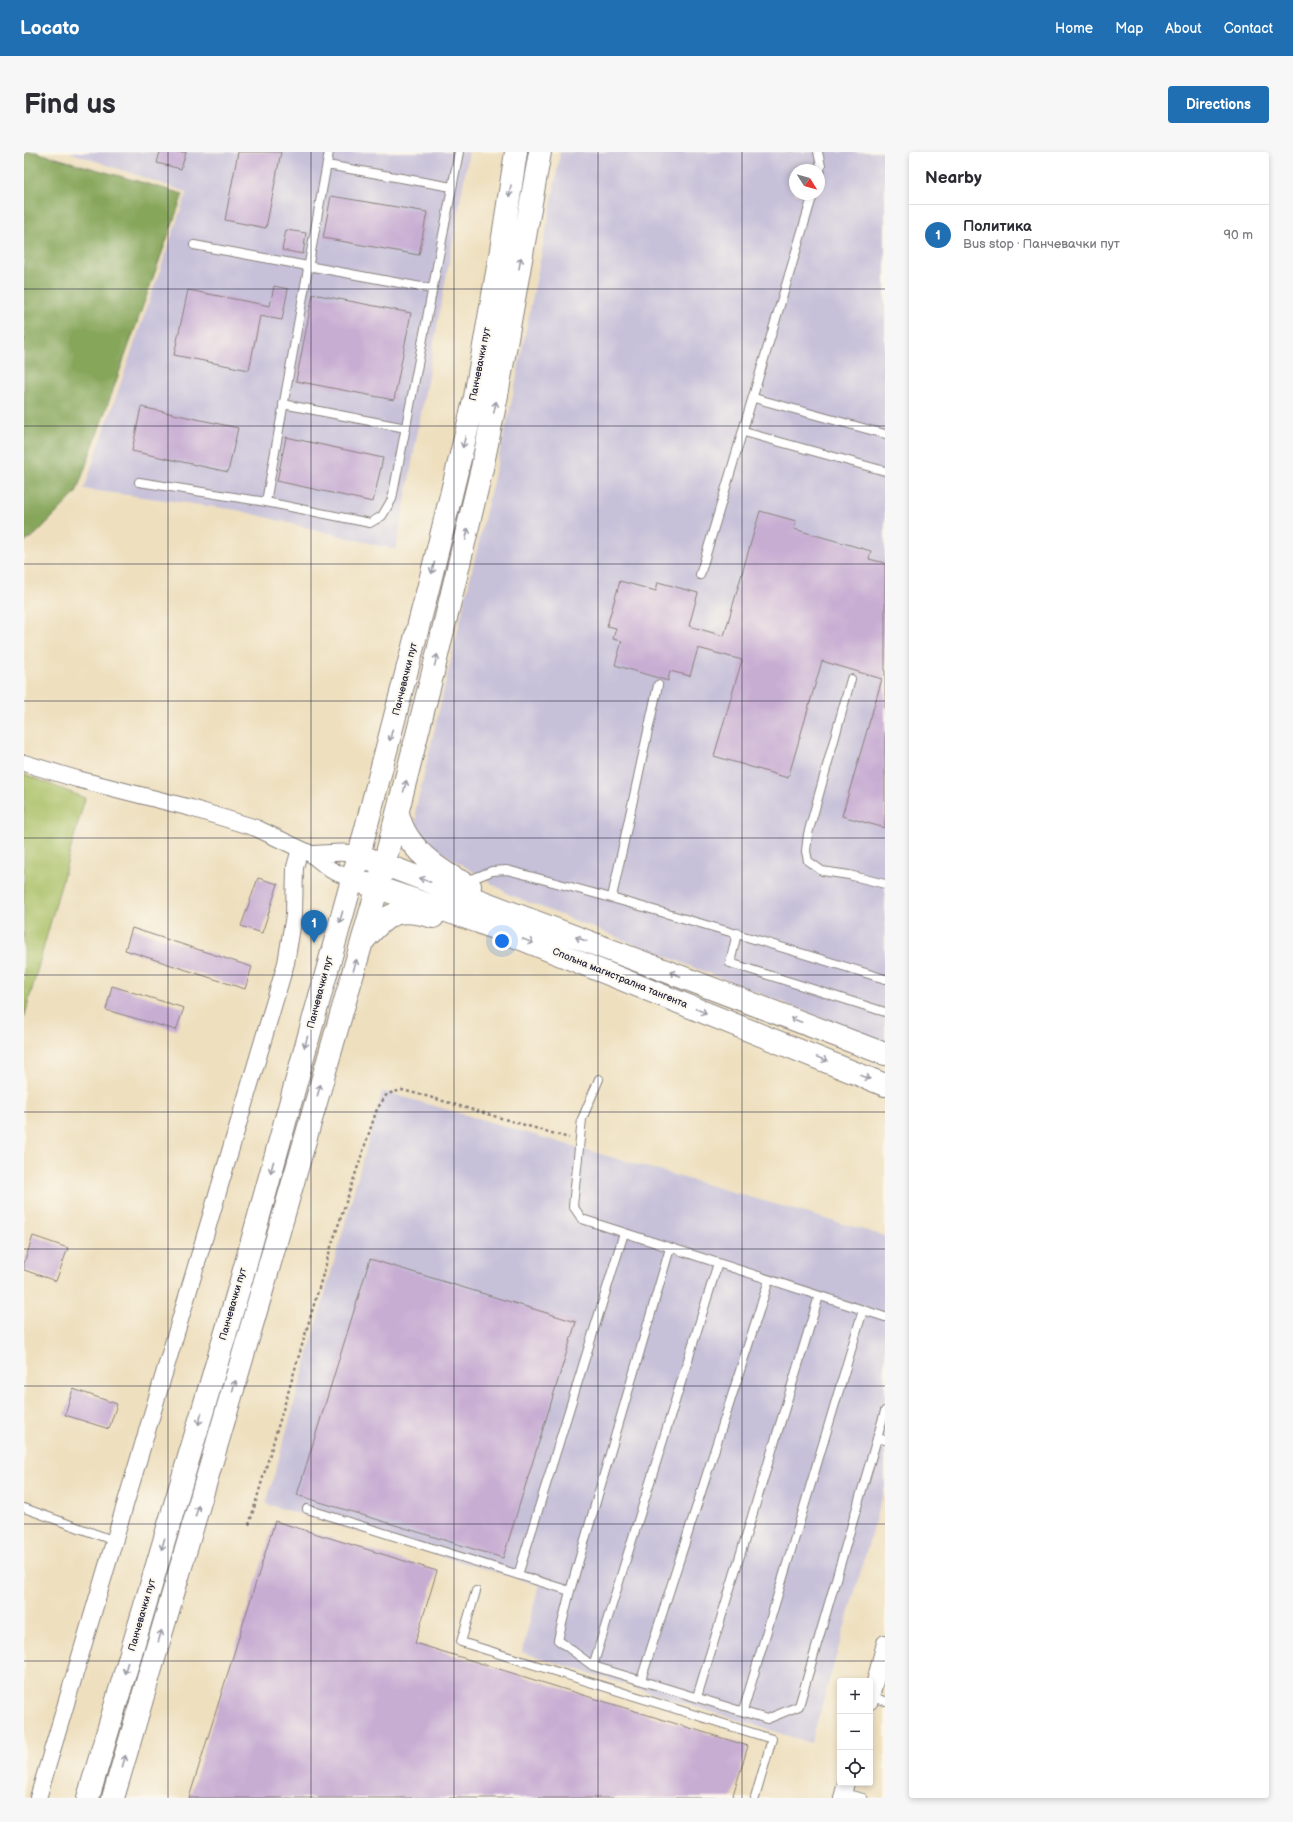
<!DOCTYPE html>
<meta charset="utf-8">
<style>
body{margin:0;font-family:"Balsamiq Sans",sans-serif;background:#f7f7f7;color:#2b2b33}
.controls{position:absolute;right:12px;bottom:12px;display:grid;overflow:hidden;border-radius:4px;box-shadow:0 2px 6px #0003}
.controls button{width:36px;height:36px;display:grid;place-items:center;padding:0;border:0;border-bottom:1px solid #e1e1e2;background:#fff;color:#2b2b33;font:20px sans-serif}
.compass{position:absolute;left:765px;top:12px;width:36px;height:36px;border-radius:50%;background:#fff;box-shadow:0 2px 6px #0003;rotate:127deg}
.you{position:absolute;left:478px;top:789px;width:14px;height:14px;margin:-10px;border:3px solid #fff;border-radius:50%;background:#1a73e8;box-shadow:0 0 0 6px #1a73e833}
.badge{display:grid;place-items:center;width:26px;height:26px;border-radius:50%;background:#1f6fb2;color:#fff;font-size:13px;font-weight:700}
.pin{position:absolute;translate:-50% -33px;filter:drop-shadow(0 1px 2px #0008)}
.pin::after{content:'';position:absolute;top:21px;width:14px;height:12px;background:inherit;clip-path:polygon(0 0,100% 0,50% 100%)}
.list{margin:0;padding:0;list-style:none}
h2{display:flex;justify-content:space-between;align-items:center;height:52px;margin:0;padding:0 16px;font-size:17px}
h2 small{font-size:13px;font-weight:400;color:#7c7c81}
.list li{display:grid;grid-template-columns:26px 1fr auto;gap:12px;align-items:center;box-sizing:border-box;height:60px;padding:0 16px;border-top:1px solid #e1e1e2}
.list b{display:block;font-size:15px;white-space:nowrap}
.list p{margin:0;font-size:13px;white-space:nowrap;color:#7c7c81}
.list em{font-size:13px;font-style:normal;color:#7c7c81}
.icon{flex:none;width:22px;height:22px;fill:none;stroke:currentColor;stroke-width:2;stroke-linecap:round;stroke-linejoin:round}
.map{position:relative;flex:none;width:861px;height:1646px;overflow:hidden;border-radius:4px}
header{display:flex;align-items:center;gap:24px;box-sizing:border-box;height:56px;padding:0 20px;background:#1f6fb2;color:#fff}
header strong{font-size:19px}
nav{display:flex;gap:22px;margin-inline-start:auto;font-size:14px}
.intro{display:flex;align-items:center;justify-content:space-between;box-sizing:border-box;height:96px;padding:0 24px}
h1{margin:0;font-size:28px}
.button{padding:10px 18px;border-radius:4px;background:#1f6fb2;color:#fff;font-size:14px;font-weight:700}
main{display:flex;gap:24px;padding:0 24px}
aside{flex:1;background:#fff;border-radius:4px;box-shadow:0 2px 6px #0003}
.map>svg:first-child{display:block}
</style>
<header>
<strong>Locato</strong>
<nav><a>Home</a><a>Map</a><a>About</a><a>Contact</a></nav>
</header>
<div class="intro"><h1>Find us</h1><a class="button">Directions</a></div>
<main>
<div class="map">
<svg width="861" height="1646" viewBox="0 0 861 1646">
<rect width="100%" height="100%" fill="#fbf7ec"/>
<filter id="ink" filterUnits="userSpaceOnUse"><feTurbulence type="fractalNoise" baseFrequency=".025" numOctaves="2"/><feDisplacementMap in="SourceGraphic" scale="8" xChannelSelector="R" yChannelSelector="G"/><feConvolveMatrix kernelMatrix="1 2 1 2 8 2 1 2 1" color-interpolation-filters="sRGB"/></filter>
<filter id="wash" filterUnits="userSpaceOnUse"><feTurbulence type="fractalNoise" baseFrequency=".012" numOctaves="4" result="noise"/><feDisplacementMap in="SourceGraphic" scale="16" xChannelSelector="R" yChannelSelector="G"/><feGaussianBlur stdDeviation="0.9" result="paint"/><feColorMatrix in="noise" values="0 0 0 0 0 0 0 0 0 0 0 0 0 0 0 0 0 1.4 0 .05"/><feComposite in="paint" operator="in"/></filter>
<g filter="url(#wash)">
<rect width="100%" height="100%" fill="#eedfbe"/>
<path fill="#c6c0d9" fill-rule="evenodd" d="M45,0h400l-73,398 -159,-40 -153,-21 103,-297z
M536,0h325v891l-375,-148 -81,-51 -13,-14v-22l95,-403 41,-204zM771,18h24v24h-24z
M358,939l503,145v251l-74,256 -289,-91 17,-67 -273,-81z"/>
<path fill="#a9c065" stroke="#667150" d="M0,622l61,24 -61,220z"/>
<path fill="#86a65a" stroke="#54644a" d="M0,0h11l148,42 -107,299 -40,41 -12,8z"/>
<g id="blocks">
<path fill="#c8add3" d="M136,0h26l-5,17 -24,-6z
M214,0h43l-15,76 -41,-8z
M307,44l96,16 -8,43 -96,-17z
M262,78l20,3 -3,21 -21,-4z
M250,134l14,3 -6,31 -22,-4 -11,54 -75,-15 14,-65 82,16z
M289,142l98,19 -17,87 -98,-19z
M117,255l97,21 -10,44 -96,-21z
M262,285l97,21 -10,44 -96,-21z
M736,359l36,10 -2,8 77,22 -2,8 16,4v265l-43,-12 40,-137 -60,-18 -34,117 -74,-22 28,-96 -44,-12 -8,28 -20,-5 -2,10 -53,-16 7,-24 -9,-2 3,-11 -9,-2 13,-45 36,10 2,-9 40,11 -9,33 35,10z
M234,726l20,6 -16,49 -21,-7z
M108,776l120,39 -7,22 -120,-39z
M88,834l72,22 -8,22 -70,-20z
M9,1084l35,12 -12,33 -32,-11v-7z
M346,1107l206,63 -73,236 -206,-63z
M49,1237l44,15 -8,25 -44,-14z
M251,1369l162,50 -22,72 333,103 -16,52h-543z"/>
</g>
</g>
<g filter="url(#ink)">
<use href="#blocks" fill-opacity="0" stroke="#88807c" stroke-width="1"/>
<g fill="none" stroke-linecap="round" stroke-linejoin="round">
<defs>
<path id="lane" d="M794,0l3,14 -2,8
M303,13l125,22
M170,93l238,44
M730,246l131,36
M259,252l123,24
M720,280l141,39
M115,330l127,20 104,21 12,-7 10,-17 67,-347
M242,350l63,-350
M676,423l113,-381
M827,527l-43,155 -2,17 2,10 14,10 27,4 36,9
M443,729l25,-10 15,-1c127,33 253,70 378,109
M588,745l46,-212
M713,781l-7,30 155,49
M575,927l-17,40 -9,87 9,13 303,98
M853,1286l8,2
M0,1356l91,33
M283,1357l263,82 -12,49 35,26 174,53 32,-13 86,-295
M494,1423l106,-342
M452,1439l-15,51 311,97 -17,59
M546,1439l100,-343
M569,1514l125,-403
M617,1528l128,-400
M673,1545l122,-401
M847,1545l14,4
M719,1559l120,-401
M819,1641l20,5"/>
<path id="street" d="M0,611l53,16 114,29 65,20 55,26 20,16 20,9
M287,702c16,0 33,-4 48,1
M846,1549l15,-58
M14,1646l248,-835 8,-48 1,-48 5,-18
M818,1646l4,-15"/>
<path id="primary" d="M335,703l69,-266 47,-192 26,-147 15,-98
M360,713l49,-193 49,-204 15,-73 43,-243"/>
<path id="highway" d="M374,661c7,34 41,59 72,73
M340,731l115,39 406,163
M340,788c23,-26 32,-34 69,-23
M64,1646l151,-510 120,-433 526,199
M89,1646l148,-504 123,-429"/>
</defs>
<use href="#lane" stroke="#88807c" stroke-width="10"/>
<use href="#street" stroke="#88807c" stroke-width="18"/>
<use href="#primary" stroke="#88807c" stroke-width="24"/>
<use href="#highway" stroke="#88807c" stroke-width="24"/>
<path stroke="#88807c" stroke-width="2.5" stroke-dasharray="3 3" stroke-linecap="butt" d="M225,1373l82,-278 46,-138 10,-15 15,-4 24,6 143,42"/>
<use href="#lane" stroke="#fff" stroke-width="8"/>
<use href="#street" stroke="#fff" stroke-width="16"/>
<use href="#primary" stroke="#fff" stroke-width="22"/>
<use href="#highway" stroke="#fff" stroke-width="22"/>
</g>
<defs><path id="oneway-shaft" d="M-6 0H5M1.5-3L5.5 0L1.5 3" fill="none" stroke-width="1.6" stroke-linecap="round" stroke-linejoin="round"/></defs>
<g stroke="#9c9ca7">
<use href="#oneway-shaft" transform="translate(486 39) rotate(99)"/>
<use href="#oneway-shaft" transform="translate(496 111) rotate(-80)"/>
<use href="#oneway-shaft" transform="translate(471 255) rotate(-78)"/>
<use href="#oneway-shaft" transform="translate(440 290) rotate(104)"/>
<use href="#oneway-shaft" transform="translate(443 382) rotate(-77)"/>
<use href="#oneway-shaft" transform="translate(409 416) rotate(104)"/>
<use href="#oneway-shaft" transform="translate(412 508) rotate(-76)"/>
<use href="#oneway-shaft" transform="translate(367 583) rotate(104)"/>
<use href="#oneway-shaft" transform="translate(381 634) rotate(-76)"/>
<use href="#oneway-shaft" transform="translate(401 728) rotate(-159)"/>
<use href="#oneway-shaft" transform="translate(317 765) rotate(106)"/>
<use href="#oneway-shaft" transform="translate(557 787) rotate(-159)"/>
<use href="#oneway-shaft" transform="translate(504 789) rotate(22)"/>
<use href="#oneway-shaft" transform="translate(331 813) rotate(-74)"/>
<use href="#oneway-shaft" transform="translate(651 822) rotate(-159)"/>
<use href="#oneway-shaft" transform="translate(677 859) rotate(22)"/>
<use href="#oneway-shaft" transform="translate(772 868) rotate(-159)"/>
<use href="#oneway-shaft" transform="translate(282 890) rotate(105)"/>
<use href="#oneway-shaft" transform="translate(798 907) rotate(22)"/>
<use href="#oneway-shaft" transform="translate(841 925) rotate(22)"/>
<use href="#oneway-shaft" transform="translate(295 938) rotate(-74)"/>
<use href="#oneway-shaft" transform="translate(248 1015) rotate(105)"/>
<use href="#oneway-shaft" transform="translate(210 1234) rotate(-73)"/>
<use href="#oneway-shaft" transform="translate(176 1267) rotate(106)"/>
<use href="#oneway-shaft" transform="translate(173 1359) rotate(-74)"/>
<use href="#oneway-shaft" transform="translate(139 1392) rotate(106)"/>
<use href="#oneway-shaft" transform="translate(136 1484) rotate(-74)"/>
<use href="#oneway-shaft" transform="translate(102 1516) rotate(106)"/>
<use href="#oneway-shaft" transform="translate(100 1609) rotate(-74)"/>
</g>
</g>
<path fill="none" stroke="#22223b" stroke-width="1" stroke-opacity="0.55" d="M144,0v1646M287,0v1646M430,0v1646M574,0v1646M718,0v1646M0,137h861M0,274h861M0,412h861M0,549h861M0,686h861M0,823h861M0,960h861M0,1097h861M0,1234h861M0,1372h861M0,1509h861"/>
<g text-anchor="middle" dominant-baseline="central" stroke-width="4" stroke-linejoin="round" paint-order="stroke">
<g font-size="10" fill="#22223b" stroke="#fbf7ec">
<text transform="translate(456 212) rotate(-79)">Панчевачки пут</text>
<text transform="translate(381 527) rotate(-76)">Панчевачки пут</text>
<text transform="translate(596 826) rotate(22)">Спољна магистрална тангента</text>
<text transform="translate(296 840) rotate(-75)">Панчевачки пут</text>
<text transform="translate(209 1152) rotate(-74)">Панчевачки пут</text>
<text transform="translate(118 1463) rotate(-74)">Панчевачки пут</text>
</g>
</g>
</svg>
<div class="controls">
<button>+</button>
<button>−</button>
<button><svg class="icon" aria-label="locate" viewBox="0 0 24 24"><circle cx="12" cy="12" r="6"/><path d="M12 2v4M12 18v4M2 12h4M18 12h4"/></svg></button>
</div>
<svg class="compass" viewBox="-18 -18 36 36"><path d="M0-13l5 13h-10z" fill="#e53935"/><path d="M0 13l5-13h-10z" fill="#7c7c81"/></svg>
<div class="you"></div>
<div class="pin badge" style="left:290px;top:791px">1</div>
</div>
<aside>
<h2>Nearby<small></small></h2>
<ul class="list">
<li><span class="badge">1</span><div><b>Политика</b><p>Bus stop · Панчевачки пут</p></div><em>90 m</em></li>
</ul>
</aside>
</main>
